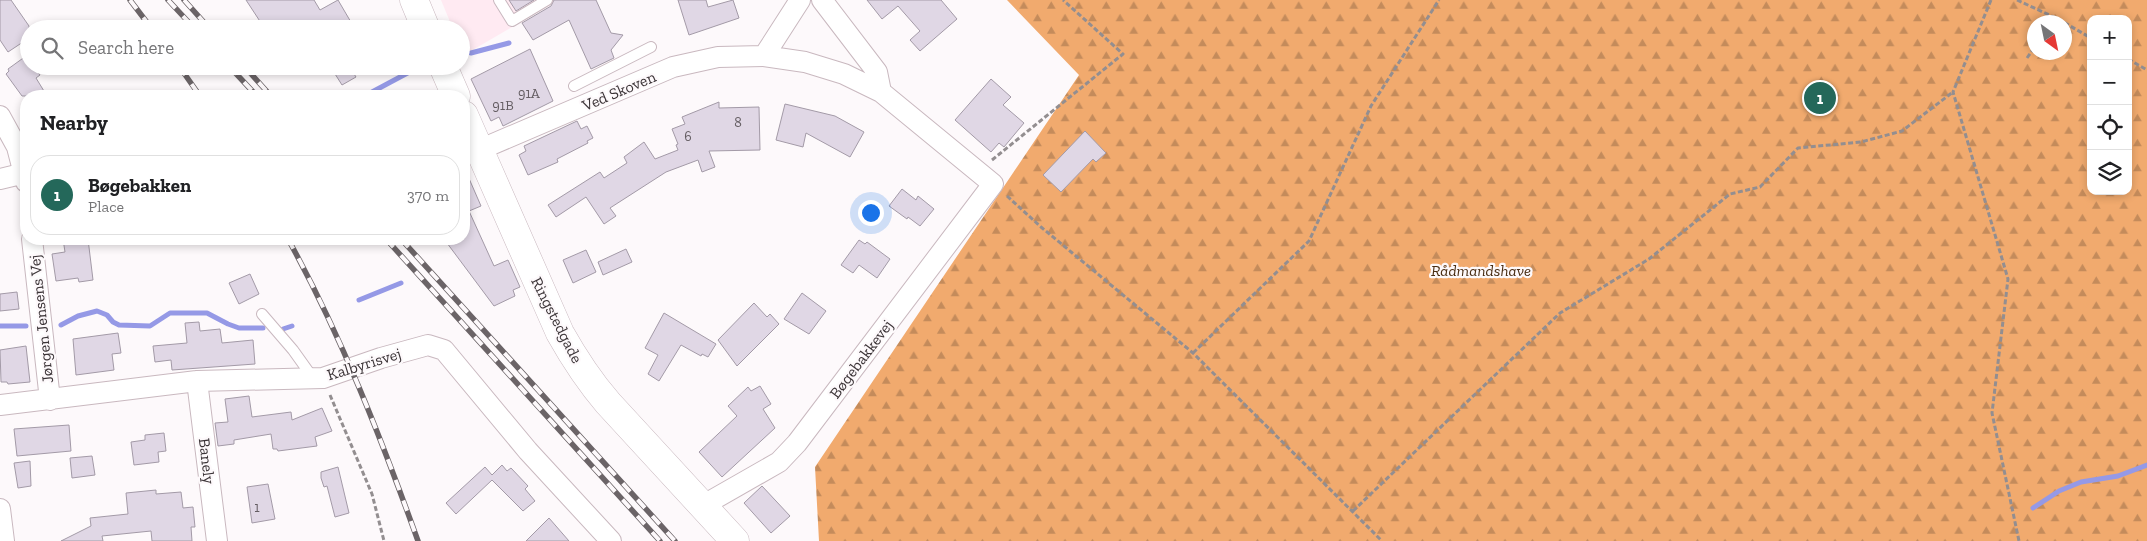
<!DOCTYPE html>
<meta charset="utf-8">
<style>
body{margin:0;font-family:"Zilla Slab",serif;background:#f6f6f6;color:#202124}
.controls{position:absolute;right:15px;top:15px;display:grid;overflow:hidden;border-radius:10px;box-shadow:0 2px 8px #0003}
.controls button{width:45px;height:45px;display:grid;place-items:center;padding:0;border:0;border-bottom:1px solid #e0e0e0;background:#fff;color:#202124;font:25px sans-serif}
.compass{position:absolute;left:2027px;top:15px;width:45px;height:45px;border-radius:50%;background:#fff;box-shadow:0 2px 8px #0003;rotate:147deg}
.you{position:absolute;left:870px;top:212px;width:18px;height:18px;margin:-12px;border:4px solid #fff;border-radius:50%;background:#1a73e8;box-shadow:0 0 0 8px #1a73e833}
.badge{display:grid;place-items:center;width:32px;height:32px;border-radius:50%;background:#24685a;color:#fff;font-size:16px;font-weight:700}
.pin{position:absolute;translate:-50% -50%;border:2px solid #fff;box-shadow:0 1px 5px #0006}
.list{margin:0;padding:0;list-style:none}
h2{display:flex;justify-content:space-between;align-items:center;height:65px;margin:0;padding:0 20px;font-size:21px}
h2 small{font-size:16px;font-weight:400;color:#757577}
.list li{display:grid;grid-template-columns:32px 1fr auto;gap:15px;align-items:center;box-sizing:border-box;height:80px;margin:0 10px 10px;padding:0 10px;border:1px solid #e0e0e0;border-radius:20px}
.list b{display:block;font-size:19px;white-space:nowrap}
.list p{margin:0;font-size:16px;white-space:nowrap;color:#757577}
.list em{font-size:16px;font-style:normal;color:#757577}
.icon{flex:none;width:28px;height:28px;fill:none;stroke:currentColor;stroke-width:2;stroke-linecap:round;stroke-linejoin:round}
.map{position:relative;flex:none;width:2147px;height:541px;overflow:hidden}
.search{position:absolute;background:#fff;box-shadow:0 2px 8px #0003;left:20px;top:20px;width:450px;height:55px;display:flex;align-items:center;gap:12px;box-sizing:border-box;padding:0 18px;border-radius:28px;color:#757577;font-size:19px}
.panel{position:absolute;background:#fff;box-shadow:0 2px 8px #0003;left:20px;top:90px;width:450px;height:155px;border-radius:20px}
.map>svg:first-child{display:block}
</style>
<div class="map">
<svg width="2147" height="541" viewBox="0 0 2147 541">
<defs>
<pattern id="forest-firs" width="22" height="20" patternUnits="userSpaceOnUse" patternTransform="scale(1.25)"><rect width="22" height="20" fill="#f1aa6e"/><path d="M5 1l3.5 6h-7zM16 11l3.5 6h-7z" fill="#c48b5b"/></pattern>
</defs>
<rect width="100%" height="100%" fill="#fdf9fb"/>
<path fill="#ffeaf2" d="M441,0h118l-95,55 -3,-7v-19h-8z"/>
<path fill="url(#forest-firs)" fill-rule="evenodd" d="M1007,0h1140v541h-1328l-4,-74 264,-392zM2091,19h37v172h-37zM2034,22h30v30h-30z"/>
<g fill="none" stroke-linecap="round" stroke-linejoin="round">
<path stroke="#9599e6" stroke-width="5" d="M471,53l38,-10
M367,96l5,-4 43,-23
M359,300l42,-17
M61,325l17,-9 19,-5 10,4 6,7 6,3 31,1 20,-13h37l21,11 11,4h24
M0,326h26
M283,329l9,-3
M2033,508l26,-17 22,-9 37,-6 29,-11"/>
</g>
<path fill="#e0d7e5" stroke="#a39aa7" d="M0,0h11l18,26v12l-21,14 -8,-12z
M246,0h68l6,10 18,-10 17,29h-47l-4,-6 -9,6h-30z
M509,0h25l-18,11z
M554,0h42l15,33 12,2 -12,15 3,8 -23,11 -22,-49 -36,20 -11,-17 29,-17z
M678,0h28l2,7 25,-7 6,18 -50,17z
M867,0h74l16,19 -37,32 -10,-11 10,-9 -22,-25 -16,13z
M530,49l23,52 -50,25 -4,-9 -8,4 -20,-42z
M26,56l3,4v6h4l7,9 -4,3 11,18h-25l-16,-22 3,-3 -1,-2z
M330,66h19l7,11 -14,8z
M991,79l20,18 -8,8 21,18 -20,24 -5,-4 -8,9 -36,-32z
M719,102v6l40,-1 1,43 -51,1 6,16 -13,5 -4,-12 -32,12 -56,36 6,8 -12,8 -18,-27 -30,20 -8,-12 52,-33 4,6 23,-15 -3,-6 20,-15 11,17 23,-9 -2,-5 2,-1 -6,-15 13,-5 -3,-7z
M785,104l50,12 29,16 -14,25 -44,-24 -3,14 -27,-7z
M577,121l4,8 6,-3 6,12 -6,3 1,2 -31,16 1,3 -30,13 -9,-20 7,-4 -2,-5z
M1085,131l21,22 -10,9 -3,-3 -32,33 -18,-17z
M464,167l17,39 -12,5 25,55 14,-6 12,27 -7,3 2,6 -21,10 -50,-67h20z
M902,189l14,11 2,-4 16,13 -14,17 -12,-9 -1,2 -18,-13z
M63,239h25l5,41 -14,2 -1,-4 -22,3 -4,-27 13,-2z
M859,240l6,4 2,-2 23,17 -13,19 -18,-13 -6,8 -12,-8z
M626,249l6,13 -29,13 -5,-13z
M586,250l10,22 -23,11 -10,-23z
M250,274l9,20 -20,10 -10,-21z
M17,292l2,17 -19,2v-17z
M802,293l24,18 -17,23 -25,-15z
M754,303l13,14 3,-3 9,10 -42,42 -19,-26z
M664,313l52,31 -8,13 -6,-3 -1,2 -20,-11 -22,36 -11,-7 10,-19 -13,-7z
M199,322l1,9 20,-2 2,14 31,-3 2,24 -83,6 -1,-10 -16,2 -2,-16 34,-3 -2,-20z
M118,333l3,20 -9,1 2,16 -38,5 -3,-36z
M26,346l4,36 -22,2 -1,-2h-6l-1,-32z
M760,386l11,18 -8,5 12,19 -53,49 -23,-25 38,-36 -9,-10 20,-19 3,4z
M249,396l3,21 39,-5 1,8 30,-12 10,23 -17,6 2,9 -39,5 -1,-2h-4l-2,-15 -37,6v4l-16,2 -3,-23 13,-1 -3,-23z
M69,425l2,26 -54,5 -3,-27z
M164,433l2,18 -8,1 1,10 -25,3 -3,-23 14,-2v-5z
M92,456l3,19 -23,3 -2,-20z
M30,461l1,25 -13,2 -4,-25z
M502,465l5,6 4,-3 17,18 -3,3 10,12 -12,10 -31,-31 -36,34 -10,-11 39,-36 7,8z
M338,467l11,46 -14,4 -8,-31 -3,1 -3,-9v-6z
M268,484l7,35 -23,4 -5,-36z
M762,486l28,30 -19,17 -27,-30z
M156,490v4l25,-2 2,16 10,-1 2,20h-4l1,14h-40l-1,-10 -49,5 1,5h-42l30,-15 -1,-8 38,-4 -2,-21z
M549,518l20,23h-43z"/>
<g fill="none" stroke-linecap="round" stroke-linejoin="round">
<defs>
<path id="lane" d="M499,0l13,21 35,-21
M574,86l77,-39
M262,314l31,36 20,28"/>
<path id="street" d="M822,0l55,72 4,20
M764,56l36,-56
M0,116l17,31 9,35
M479,150l194,-83 45,-10 46,-1 41,6 39,12 37,18 112,92 -196,259 -18,19 -77,44
M0,179l25,-6
M32,239l18,161
M197,381l20,160
M0,405l197,-24 126,-3 58,-20 47,-13 16,5 84,101 83,90
M0,509l4,32"/>
<path id="secondary" d="M414,0l12,29
M443,66l13,30
M464,115l96,218c14,25 29,48 48,70l127,138"/>
</defs>
<use href="#lane" stroke="#c9b8bf" stroke-width="12"/>
<use href="#street" stroke="#c9b8bf" stroke-width="22"/>
<use href="#secondary" stroke="#c9b8bf" stroke-width="29"/>
<path stroke="#938e90" stroke-width="3" stroke-dasharray="5 2.5" stroke-linecap="butt" d="M1991,0l-38,92 55,187 -16,134 27,128
M2017,0l41,19 33,19
M2027,58l7,-10
M2128,59l19,11
M992,160l131,-106 -60,-54
M1007,196l34,31 152,126 189,188
M1193,353l116,-112 62,-135 68,-106
M330,395l42,99 12,47
M1353,511l207,-198 89,-54 81,-65 30,-7 38,-39 63,-6 41,-11 51,-39"/>
<use href="#lane" stroke="#fff" stroke-width="10"/>
<use href="#street" stroke="#fff" stroke-width="20"/>
<use href="#secondary" stroke="#fff" stroke-width="28"/>
<defs>
<path id="rail" d="M130,0l22,29
M168,0l27,29
M184,0l26,29
M179,66l21,30
M229,66l28,30
M244,66l27,30
M288,239c53,96 93,199 130,302
M386,239l274,302
M401,239l274,302"/>
</defs>
<use href="#rail" stroke="#6b6467" stroke-width="5.5"/>
<use href="#rail" stroke="#fdf9fb" stroke-width="4" stroke-dasharray="11" stroke-linecap="butt"/>
</g>
<g text-anchor="middle" dominant-baseline="central" stroke-width="4.5" stroke-linejoin="round" paint-order="stroke">
<g font-size="14" fill="#645d62">
<text x="529" y="93">91A</text>
<text x="503" y="105">91B</text>
<text x="738" y="122">8</text>
<text x="688" y="136">6</text>
<text x="257" y="507">1</text>
</g>
<g font-size="16" fill="#3b3437" stroke="#fdf9fb">
<text transform="translate(619 91) rotate(-23)">Ved Skoven</text>
<text transform="translate(41 319) rotate(-96)">Jørgen Jensens Vej</text>
<text transform="translate(557 320) rotate(63)">Ringstedgade</text>
<text transform="translate(861 359) rotate(-53)">Bøgebakkevej</text>
<text transform="translate(364 364) rotate(-17)">Kalbyrisvej</text>
<text transform="translate(207 461) rotate(83)">Banely</text>
</g>
<g font-size="16" font-style="italic" fill="#492d13" stroke="#fdf9fb">
<text x="1481" y="270">Rådmandshave</text>
</g>
</g>
</svg>
<div class="controls">
<button>+</button>
<button>−</button>
<button><svg class="icon" aria-label="locate" viewBox="0 0 24 24"><circle cx="12" cy="12" r="6"/><path d="M12 2v4M12 18v4M2 12h4M18 12h4"/></svg></button>
<button><svg class="icon" aria-label="layers" viewBox="0 0 24 24"><path d="M12 4l9 5-9 5-9-5zM3 14l9 5 9-5"/></svg></button>
</div>
<svg class="compass" viewBox="-18 -18 36 36"><path d="M0-13l5 13h-10z" fill="#e53935"/><path d="M0 13l5-13h-10z" fill="#757577"/></svg>
<div class="you"></div>
<div class="pin badge" style="left:1820px;top:98px">1</div>
<div class="search"><svg class="icon" aria-label="search" viewBox="0 0 24 24"><circle cx="10" cy="10" r="6"/><path d="M15 15l6 6"/></svg>Search here</div>
<section class="panel">
<h2>Nearby<small></small></h2>
<ul class="list">
<li><span class="badge">1</span><div><b>Bøgebakken</b><p>Place</p></div><em>370 m</em></li>
</ul>
</section>
</div>
